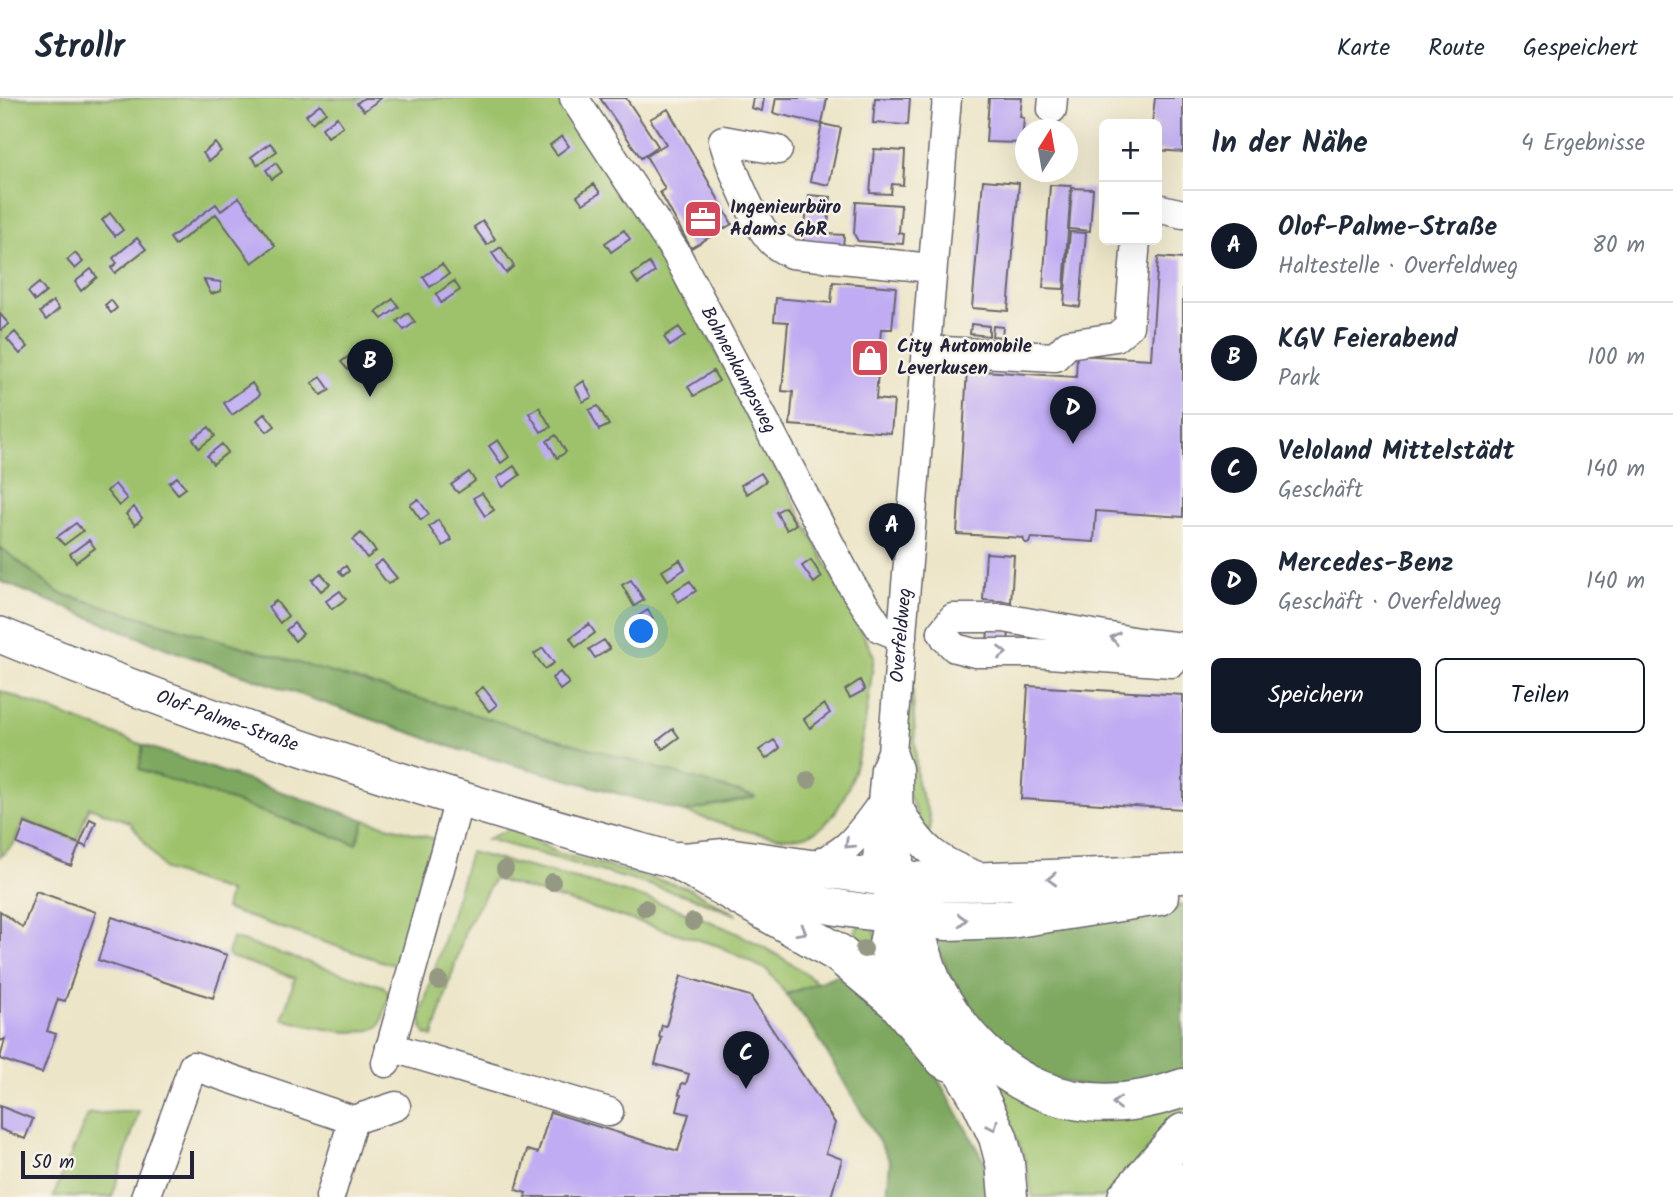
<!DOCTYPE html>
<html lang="de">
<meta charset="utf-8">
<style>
body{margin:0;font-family:Kalam,sans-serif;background:#f6f6f7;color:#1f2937}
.controls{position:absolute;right:21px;top:21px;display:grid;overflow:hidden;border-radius:10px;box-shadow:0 7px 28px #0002}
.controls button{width:63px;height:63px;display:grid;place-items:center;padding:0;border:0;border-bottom:2px solid #e0e1e3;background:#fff;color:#1f2937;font:35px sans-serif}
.compass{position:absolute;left:1015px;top:21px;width:63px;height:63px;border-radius:50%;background:#fff;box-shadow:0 7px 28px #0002;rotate:11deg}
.scale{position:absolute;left:21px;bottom:18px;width:173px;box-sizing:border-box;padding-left:7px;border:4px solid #22223b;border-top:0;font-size:19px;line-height:24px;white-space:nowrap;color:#22223b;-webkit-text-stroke:5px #f7f3e8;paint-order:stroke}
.you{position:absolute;left:642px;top:534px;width:24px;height:24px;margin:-18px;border:5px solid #fff;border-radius:50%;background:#1a73e8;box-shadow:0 0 0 10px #1a73e833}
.badge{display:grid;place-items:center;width:46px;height:46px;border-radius:50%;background:#111827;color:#fff;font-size:23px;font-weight:700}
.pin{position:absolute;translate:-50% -58px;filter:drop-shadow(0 2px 4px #0008)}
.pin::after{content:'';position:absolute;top:37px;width:24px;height:21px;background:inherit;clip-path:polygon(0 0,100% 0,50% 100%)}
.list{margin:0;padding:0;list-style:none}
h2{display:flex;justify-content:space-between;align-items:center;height:91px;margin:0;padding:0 28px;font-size:30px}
h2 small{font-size:23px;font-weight:400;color:#747a83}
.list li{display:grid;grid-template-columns:46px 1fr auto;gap:21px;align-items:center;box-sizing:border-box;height:112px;padding:0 28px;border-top:2px solid #e0e1e3}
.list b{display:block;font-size:26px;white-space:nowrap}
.list p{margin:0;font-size:23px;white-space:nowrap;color:#747a83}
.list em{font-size:23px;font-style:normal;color:#747a83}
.actions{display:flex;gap:14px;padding:21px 28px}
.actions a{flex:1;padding:16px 0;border:2px solid #111827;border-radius:10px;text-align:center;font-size:24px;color:#111827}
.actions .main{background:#111827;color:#fff}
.map{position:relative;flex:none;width:1183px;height:1099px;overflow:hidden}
header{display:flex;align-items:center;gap:42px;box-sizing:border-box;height:98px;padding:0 35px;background:#fff;border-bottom:2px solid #e0e1e3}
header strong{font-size:33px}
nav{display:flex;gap:38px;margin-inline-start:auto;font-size:24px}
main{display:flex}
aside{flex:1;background:#fff}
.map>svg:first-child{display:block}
</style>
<header>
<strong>Strollr</strong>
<nav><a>Karte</a><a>Route</a><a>Gespeichert</a></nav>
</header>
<main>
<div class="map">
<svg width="1183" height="1099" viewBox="0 0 1183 1099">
<rect width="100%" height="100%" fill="#f7f3e8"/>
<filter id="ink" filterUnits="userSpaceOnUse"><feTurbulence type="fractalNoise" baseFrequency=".0143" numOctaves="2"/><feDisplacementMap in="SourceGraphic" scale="14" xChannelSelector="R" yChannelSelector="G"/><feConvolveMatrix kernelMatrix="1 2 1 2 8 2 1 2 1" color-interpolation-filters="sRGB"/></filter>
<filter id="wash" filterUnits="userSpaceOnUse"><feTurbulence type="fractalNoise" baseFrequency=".00686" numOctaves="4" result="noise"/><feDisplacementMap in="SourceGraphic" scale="28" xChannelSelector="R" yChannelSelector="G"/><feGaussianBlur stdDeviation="1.57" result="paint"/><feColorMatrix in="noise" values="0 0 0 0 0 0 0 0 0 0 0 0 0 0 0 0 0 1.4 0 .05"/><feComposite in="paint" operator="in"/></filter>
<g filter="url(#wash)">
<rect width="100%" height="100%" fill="#ece5c7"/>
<path fill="#9ec26c" stroke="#607254" stroke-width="2" d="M0,0h561l101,149 212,409c-7,49 -14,172 -75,181 -29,5 -86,-17 -115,-25l70,-15 -695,-204 -59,-46z
M912,578l5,106c4,17 16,32 13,49l-6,2 -20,-51z
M0,593l143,54 -3,24 215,75 10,-24 70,19 -37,125h-8l-165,-55 4,-17 -64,-22 -35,-48 -41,-15 -12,34 -54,-21 -9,24 -14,13z
M511,730l47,25 130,35 49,27 -49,-19 -201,-57z
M470,754c119,32 249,53 348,131l-32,11 -19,-24 -48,-24 -225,-67 -28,49 -33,109 -8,-3 -3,-7 -1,-13z
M858,828h15l13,41 -37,-18z
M232,840l151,48 7,8 -10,32c-23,14 -72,-1 -98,-7l13,-41 -65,-21 -2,-4z
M989,986l194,16v12l-78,85h-72l-10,-44z
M139,1013l-27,86h-59l35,-83z"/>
<path fill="#7ea860" stroke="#50654e" stroke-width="2" d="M0,449l59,46 697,204 -72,15 -223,-62 -293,-101 -168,-68z
M143,647l222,75 -9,24 -217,-75z
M1183,807v166l-9,5 -83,13 -51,-15 -62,-50 -26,-40 -19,-51 193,-20z
M845,874l71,69 70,122 3,34h-102l3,-36 -75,-129 -29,-37z"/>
<g id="blocks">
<path fill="#bfacf3" d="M364,0h17l-17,13 -7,-8z
M600,0h26l32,48 -17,12z
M753,0h11l-2,13 -11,-3z
M776,0h51l-5,26 19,4 -12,57 -19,-4 12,-57 -49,-11z
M875,0h35l-2,27 -35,-2z
M989,0h33l-2,19 4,1 -2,25 -36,-1z
M1155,0h28v54l-26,-2v-26h-5z
M320,6l6,8 -14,11 -6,-8z
M668,11l64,115 -41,24 -31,-56 5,-3 -19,-33 20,-12 -16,-25z
M337,19l6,9 -15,11 -6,-9z
M562,38l7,10 -12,9 -7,-10z
M215,45l6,8 -12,10 -6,-8z
M270,45l7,8 -19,14 -7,-8z
M874,51l31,2 -2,34 -11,-1 -1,10 -21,-1z
M276,65l6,9 -10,7 -6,-9z
M983,82l36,3 -11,128 -36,-3z
M594,86l6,9 -17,11 -6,-8z
M1050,87l21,1 -7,103 -21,-1z
M1072,90l21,1 -3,42 -21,-2z
M809,97l22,2 -4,37 17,1 -1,14 -41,-3z
M239,99l36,49 -23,17 -36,-49 -41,31 -5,-7 46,-34 5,7z
M856,104l45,3 -2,28 5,1 -1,10 -45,-3 -4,-7z
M110,115l13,17 -8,6 -13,-16z
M483,123l12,18 -8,6 -13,-18z
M624,132l6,9 -19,13 -6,-9z
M1070,134l16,1 -6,74 -16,-2z
M137,140l9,11 -31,24 -4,-5 6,-5 -4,-5z
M501,149l13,19 -8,7 -14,-20z
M75,155l8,9 -8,7 -8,-9z
M1158,159l25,2v258l-87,-6 -2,31 -63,-4 -2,5h-4l-2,-5 -66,-4 10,-164 109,7 1,-22 74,4z
M649,165l6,9 -17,12 -6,-9z
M442,166l7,10 -19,13 -7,-10z
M91,171l6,8 -16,14 -6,-9z
M204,182l17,2v9l-10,3z
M454,183l6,9 -19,13 -5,-9z
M833,184l63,5 -4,42h-11l-5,70 18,2 -3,32 -101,-8 3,-33 -11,-1 6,-69 -14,-1 2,-23 55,5z
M39,185l7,9 -11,9 -7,-9z
M393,201l6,8 -17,12 -6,-7z
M111,202l6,8 -6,5 -6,-8z
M53,203l6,8 -13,11 -6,-8z
M408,215l7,9 -11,8 -7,-9z
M0,216l9,10 -8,6 -1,-1z
M971,226l18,2v10l-19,-2z
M993,228l10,1 -1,10 -10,-1z
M679,229l6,9 -15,10 -6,-9z
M15,234l13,15 -8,7 -13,-15z
M360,250l6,9 -18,13 -7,-8z
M713,273l6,10 -25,15 -6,-9z
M321,279l9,13 -9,5 -9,-12z
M584,283l8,16 -9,5 -8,-15z
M252,285l8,12 -28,20 -8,-12z
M598,308l11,19 -10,5 -10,-20z
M539,309l12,20 -10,5 -12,-19z
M265,315l10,13 -8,6 -10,-12z
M209,329l6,9 -16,12 -6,-9z
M556,337l10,17 -9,6 -10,-17z
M498,342l11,17 -8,6 -12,-17z
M222,346l6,8 -15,12 -6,-8z
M514,368l6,9 -17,12 -6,-9z
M469,374l6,9 -17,12 -7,-8z
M761,375l5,8 -19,13 -6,-9z
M177,379l9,11 -8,6 -9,-11z
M115,386l12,15 -8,7 -12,-15z
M482,395l12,17 -9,6 -12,-18z
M418,401l11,15 -8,6 -11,-15z
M134,409l8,11 -7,7 -9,-11z
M785,409l11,17 -9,6 -11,-18z
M438,422l14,20 -9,6 -14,-19z
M76,425l7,8 -19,14 -7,-8z
M361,435l15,18 -9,7 -14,-18z
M89,442l6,8 -19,14 -6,-8z
M986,455l28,2 -3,47 -28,-2z
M382,462l15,18 -9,6 -14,-18z
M680,462l5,9 -17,11 -6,-9z
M811,462l11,17 -8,6 -12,-17z
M346,468l3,5 -6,5 -4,-5z
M321,475l9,11 -9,7 -9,-11z
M631,482l13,20 -10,6 -12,-21z
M690,483l6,10 -18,11 -6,-10z
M340,493l6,8 -14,10 -6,-8z
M276,503l12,15 -8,7 -12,-16z
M648,512l5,9 -15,9 -5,-9z
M294,525l9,11 -8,7 -9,-11z
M589,526l6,9 -19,14 -6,-9z
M988,531l21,1 -1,13 -21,-1z
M604,542l6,9 -15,9 -6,-9z
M543,550l11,15 -9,6 -11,-15z
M560,574l9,11 -9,7 -8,-12z
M860,582l5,10 -15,8 -5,-8z
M1028,588l155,9v114l-162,-10z
M483,589l14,18 -8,6 -14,-18z
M824,606l6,9 -20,15 -6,-9z
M673,631l6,8 -16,12 -6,-8z
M774,642l6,8 -14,11 -7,-9z
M90,721l6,3 -10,25 -6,-3z
M25,725l55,21 -9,22 -54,-22z
M36,793l60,21 -31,89 -7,-2 -11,32 9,3 -14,39 -42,-14 5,-20 -5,2v-130l23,17z
M112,819l115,38 -14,43 -115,-38z
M681,878l69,20 85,127 -9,30 16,6 -11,38h-306l1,-4 -10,-3 6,-21 5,-19 11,3 12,-41 128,39 11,-37 -12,-3 4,-16 -2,-1 3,-11 4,1 3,-10 -34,-10 7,-26 -3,-1 3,-12 4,1z
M0,1008l33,13 -8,20 -25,-10z"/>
</g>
</g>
<g filter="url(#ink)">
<use href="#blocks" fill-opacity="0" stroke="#69666c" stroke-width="2"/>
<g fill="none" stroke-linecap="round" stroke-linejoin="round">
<defs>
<g id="minor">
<path id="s1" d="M574,0l102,155 175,331 29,44 22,9"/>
<path d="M1052,11l1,-11"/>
<path d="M778,52l-55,-10c8,27 32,89 54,106 4,3 9,5 14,8l141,14"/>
<path d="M1157,110l26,6"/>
<path d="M926,252l129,7 13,-13 48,-7 13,-11 7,-86"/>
<path d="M942,534l11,-14h51l134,24 45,5"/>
<path d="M942,534l4,7 9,9 20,5h60l137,10"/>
<path id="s2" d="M892,654l6,17 1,92 -9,18 -13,-19 8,-91 7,-17 55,-654"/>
<path d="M899,710c22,42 40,54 84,70"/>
<path d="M808,770c40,-16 47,-28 72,-62"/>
<path d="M390,949l219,65"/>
<path d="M386,965l73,-263"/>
<path d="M145,1099l48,-131 160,54 43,-14"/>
<path d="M330,1099l23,-77"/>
</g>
<g id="major">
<path id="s3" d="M0,537c216,89 437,162 663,222 40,10 77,28 116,38 38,10 76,16 115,20l-4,-36 -160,-23 -51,5"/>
</g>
<path id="highway" d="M679,763l159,92 59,49 47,57 16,7
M890,781l50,4 243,-9
M894,817c5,4 13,8 17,14 12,16 14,41 24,59 54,98 141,139 248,100
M894,817l-6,29 7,22 12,23 48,62 5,15 21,35 17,36 7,26 3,34
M894,817l52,6 64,-2 149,-23
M1127,1099l56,-64
M1171,1099l12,-14"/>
</defs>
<use href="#minor" stroke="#69666c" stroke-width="31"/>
<use href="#major" stroke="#69666c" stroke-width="38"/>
<use href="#highway" stroke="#69666c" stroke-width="41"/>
<use href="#minor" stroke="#fff" stroke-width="28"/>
<use href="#major" stroke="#fff" stroke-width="35"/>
<use href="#highway" stroke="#fff" stroke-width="38"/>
</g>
<g fill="#959983">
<circle cx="808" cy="682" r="9"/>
<circle cx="505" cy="771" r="9"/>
<circle cx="552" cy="784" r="9"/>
<circle cx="645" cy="810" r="9"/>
<circle cx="693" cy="824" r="9"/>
<circle cx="864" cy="851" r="9"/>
<circle cx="439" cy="883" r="9"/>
</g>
<defs><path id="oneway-chevron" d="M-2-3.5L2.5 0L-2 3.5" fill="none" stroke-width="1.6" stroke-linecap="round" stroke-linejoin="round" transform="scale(1.75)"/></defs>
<g stroke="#9c9ca7">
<use href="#oneway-chevron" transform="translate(1115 540) rotate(-169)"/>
<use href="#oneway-chevron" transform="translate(1002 555)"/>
<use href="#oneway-chevron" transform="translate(849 746) rotate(137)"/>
<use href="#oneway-chevron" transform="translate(1052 781) rotate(178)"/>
<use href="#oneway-chevron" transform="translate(962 822) rotate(-2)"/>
<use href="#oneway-chevron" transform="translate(802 833) rotate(30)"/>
<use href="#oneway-chevron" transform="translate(1117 1005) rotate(180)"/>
<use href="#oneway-chevron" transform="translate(993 1028) rotate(65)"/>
</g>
</g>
<defs>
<symbol id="office-square" viewBox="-11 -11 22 22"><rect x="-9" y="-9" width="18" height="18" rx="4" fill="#d1495b" stroke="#f7f3e8"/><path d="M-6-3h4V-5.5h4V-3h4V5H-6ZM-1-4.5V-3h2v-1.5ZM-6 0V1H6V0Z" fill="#fff"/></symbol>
<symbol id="shop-square" viewBox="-11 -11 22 22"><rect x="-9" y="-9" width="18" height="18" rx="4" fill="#d1495b" stroke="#f7f3e8"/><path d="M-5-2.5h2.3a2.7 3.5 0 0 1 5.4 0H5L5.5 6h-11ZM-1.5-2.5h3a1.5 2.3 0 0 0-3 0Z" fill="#fff"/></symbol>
</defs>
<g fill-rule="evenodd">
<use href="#office-square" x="681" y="99" width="44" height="44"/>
<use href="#shop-square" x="848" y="238" width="44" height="44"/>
</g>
<g text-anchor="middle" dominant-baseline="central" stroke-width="5" stroke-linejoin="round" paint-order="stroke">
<g font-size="19" font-weight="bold" fill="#22223b" stroke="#f7f3e8" text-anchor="start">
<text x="730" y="110">Ingenieurbüro<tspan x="730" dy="22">Adams GbR</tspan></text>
<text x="897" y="249">City Automobile<tspan x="897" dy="22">Leverkusen</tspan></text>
</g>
<g font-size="19" fill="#22223b" stroke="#f7f3e8">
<text stroke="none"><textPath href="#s1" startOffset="318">Bohnenkampsweg</textPath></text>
<text stroke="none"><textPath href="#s2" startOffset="380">Overfeldweg</textPath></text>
<text stroke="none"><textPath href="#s3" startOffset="243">Olof-Palme-Straße</textPath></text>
</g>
</g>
</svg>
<div class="controls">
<button>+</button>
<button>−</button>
</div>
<svg class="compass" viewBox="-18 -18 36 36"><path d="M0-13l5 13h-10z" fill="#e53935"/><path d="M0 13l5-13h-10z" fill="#747a83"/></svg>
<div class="scale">50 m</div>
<div class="you"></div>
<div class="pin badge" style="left:892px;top:463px">A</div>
<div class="pin badge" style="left:370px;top:299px">B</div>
<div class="pin badge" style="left:746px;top:991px">C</div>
<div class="pin badge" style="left:1073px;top:346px">D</div>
</div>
<aside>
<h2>In der Nähe<small>4 Ergebnisse</small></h2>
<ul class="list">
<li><span class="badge">A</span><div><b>Olof-Palme-Straße</b><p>Haltestelle · Overfeldweg</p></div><em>80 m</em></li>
<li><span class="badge">B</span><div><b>KGV Feierabend</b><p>Park</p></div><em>100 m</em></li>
<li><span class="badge">C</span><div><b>Veloland Mittelstädt</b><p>Geschäft</p></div><em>140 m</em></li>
<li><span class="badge">D</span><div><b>Mercedes-Benz</b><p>Geschäft · Overfeldweg</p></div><em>140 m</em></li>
</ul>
<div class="actions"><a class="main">Speichern</a><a>Teilen</a></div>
</aside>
</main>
